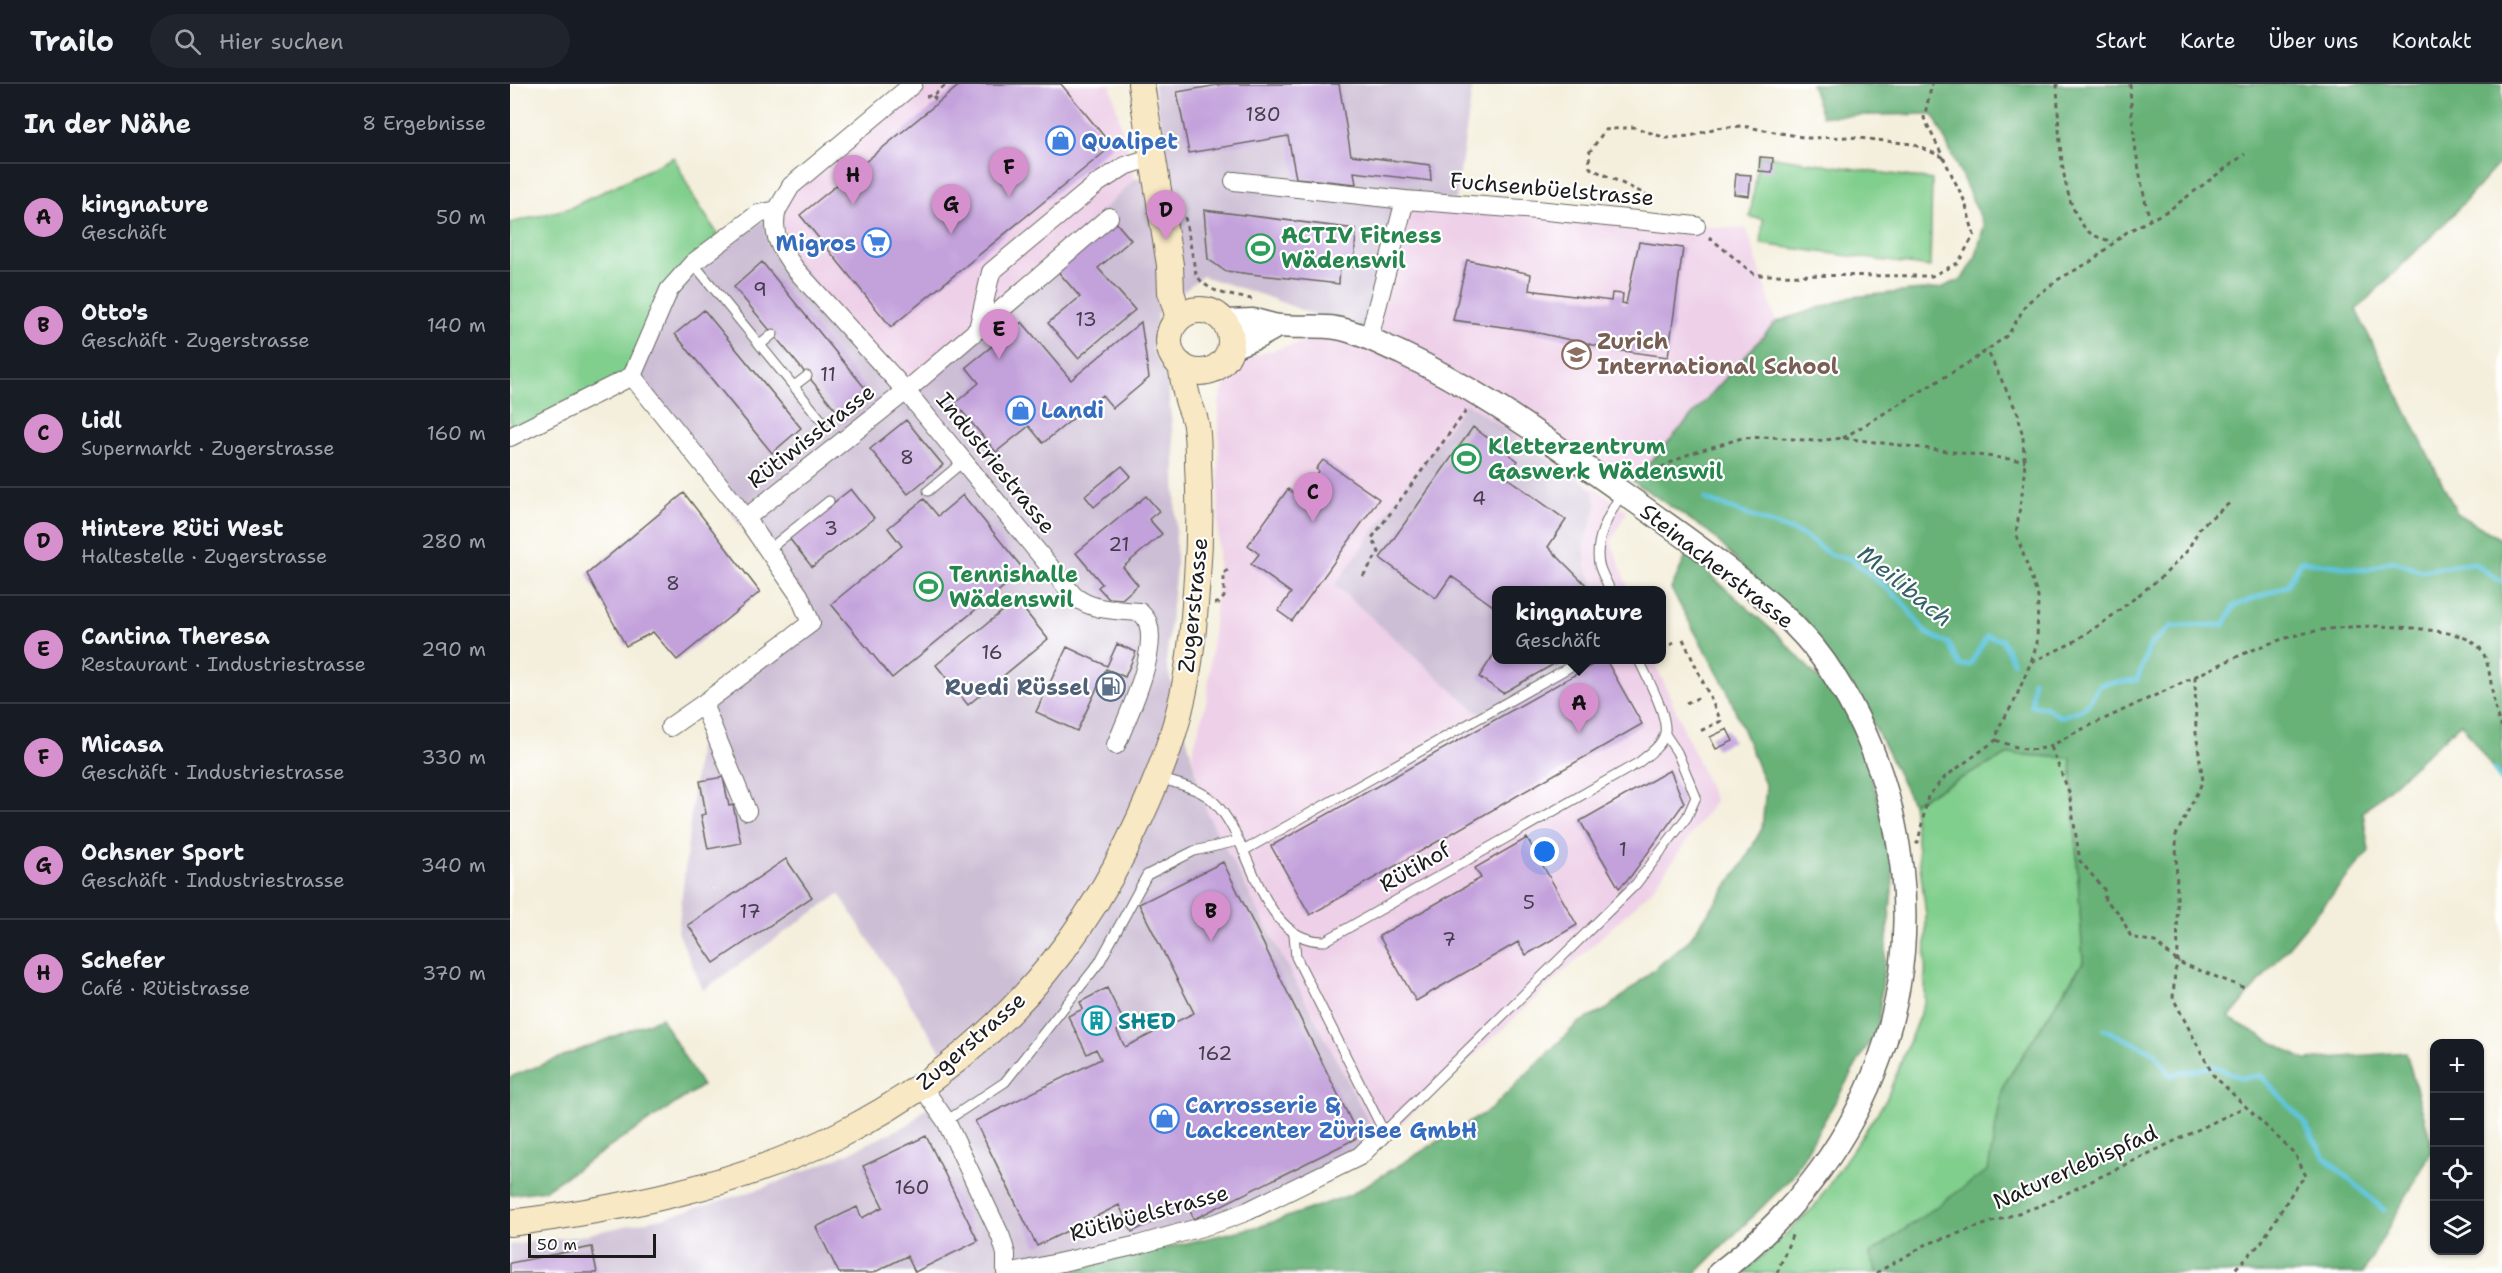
<!DOCTYPE html>
<html lang="de">
<meta charset="utf-8">
<style>
body{margin:0;font-family:"Shantell Sans",sans-serif;background:#20242c;color:#f1f3f6}
.controls{position:absolute;right:18px;bottom:18px;display:grid;overflow:hidden;border-radius:12px;box-shadow:0 2px 4px #0004}
.controls button{width:54px;height:54px;display:grid;place-items:center;padding:0;border:0;border-bottom:2px solid #363941;background:#171b24;color:#f1f3f6;font:30px sans-serif}
.scale{position:absolute;left:18px;bottom:15px;width:128px;box-sizing:border-box;padding-left:6px;border:3px solid #1c1c1c;border-top:0;font-size:16px;line-height:21px;white-space:nowrap;color:#1c1c1c;-webkit-text-stroke:4px #fff;paint-order:stroke}
.you{position:absolute;left:1035px;top:768px;width:21px;height:21px;margin:-15px;border:4px solid #fff;border-radius:50%;background:#1a73e8;box-shadow:0 0 0 9px #1a73e833}
.badge{display:grid;place-items:center;width:39px;height:39px;border-radius:50%;background:#d690ce;color:#111;font-size:20px;font-weight:700}
.pin{position:absolute;translate:-50% -50px;filter:drop-shadow(0 2px 3px #0008)}
.pin::after{content:'';position:absolute;top:32px;width:21px;height:18px;background:inherit;clip-path:polygon(0 0,100% 0,50% 100%)}
.popup{position:absolute;left:982px;top:502px;width:174px;height:78px;box-sizing:border-box;display:grid;place-content:center;border-radius:12px;background:#171b24;filter:drop-shadow(0 2px 4px #0005);font-size:20px;white-space:nowrap;color:#9ea1a6}
.popup b{font-size:22px;color:#f1f3f6}
.popup::after{content:'';position:absolute;left:50%;top:100%;margin-left:-12px;border:12px solid transparent;border-top-color:#171b24}
.list{margin:0;padding:0;list-style:none}
h2{display:flex;justify-content:space-between;align-items:center;height:78px;margin:0;padding:0 24px;font-size:26px}
h2 small{font-size:20px;font-weight:400;color:#9ea1a6}
.list li{display:grid;grid-template-columns:39px 1fr auto;gap:18px;align-items:center;box-sizing:border-box;height:108px;padding:0 24px;border-top:2px solid #363941}
.list b{display:block;font-size:22px;white-space:nowrap}
.list p{margin:0;font-size:20px;white-space:nowrap;color:#9ea1a6}
.list em{font-size:20px;font-style:normal;color:#9ea1a6}
.icon{flex:none;width:33px;height:33px;fill:none;stroke:currentColor;stroke-width:2;stroke-linecap:round;stroke-linejoin:round}
.map{position:relative;flex:none;width:1992px;height:1189px;overflow:hidden}
header{display:flex;align-items:center;gap:36px;box-sizing:border-box;height:84px;padding:0 30px;background:#171b24;border-bottom:2px solid #363941}
header strong{font-size:28px}
nav{display:flex;gap:33px;margin-inline-start:auto;font-size:21px}
.search{width:420px;height:54px;background:#20242c;display:flex;align-items:center;gap:15px;box-sizing:border-box;padding:0 21px;border-radius:33px;color:#9ea1a6;font-size:22px}
main{display:flex}
aside{flex:1;background:#171b24}
.map>svg:first-child{display:block}
</style>
<header>
<strong>Trailo</strong>
<div class="search"><svg class="icon" aria-label="search" viewBox="0 0 24 24"><circle cx="10" cy="10" r="6"/><path d="M15 15l6 6"/></svg>Hier suchen</div>
<nav><a>Start</a><a>Karte</a><a>Über uns</a><a>Kontakt</a></nav>
</header>
<main>
<aside>
<h2>In der Nähe<small>8 Ergebnisse</small></h2>
<ul class="list">
<li><span class="badge">A</span><div><b>kingnature</b><p>Geschäft</p></div><em>50 m</em></li>
<li><span class="badge">B</span><div><b>Otto's</b><p>Geschäft · Zugerstrasse</p></div><em>140 m</em></li>
<li><span class="badge">C</span><div><b>Lidl</b><p>Supermarkt · Zugerstrasse</p></div><em>160 m</em></li>
<li><span class="badge">D</span><div><b>Hintere Rüti West</b><p>Haltestelle · Zugerstrasse</p></div><em>280 m</em></li>
<li><span class="badge">E</span><div><b>Cantina Theresa</b><p>Restaurant · Industriestrasse</p></div><em>290 m</em></li>
<li><span class="badge">F</span><div><b>Micasa</b><p>Geschäft · Industriestrasse</p></div><em>330 m</em></li>
<li><span class="badge">G</span><div><b>Ochsner Sport</b><p>Geschäft · Industriestrasse</p></div><em>340 m</em></li>
<li><span class="badge">H</span><div><b>Schefer</b><p>Café · Rütistrasse</p></div><em>370 m</em></li>
</ul>
</aside>
<div class="map">
<svg width="1992" height="1189" viewBox="0 0 1992 1189">
<rect width="100%" height="100%" fill="#fff"/>
<filter id="ink" filterUnits="userSpaceOnUse"><feTurbulence type="fractalNoise" baseFrequency=".0167" numOctaves="2"/><feDisplacementMap in="SourceGraphic" scale="12" xChannelSelector="R" yChannelSelector="G"/><feConvolveMatrix kernelMatrix="1 2 1 2 8 2 1 2 1" color-interpolation-filters="sRGB"/></filter>
<filter id="wash" filterUnits="userSpaceOnUse"><feTurbulence type="fractalNoise" baseFrequency=".008" numOctaves="4" result="noise"/><feDisplacementMap in="SourceGraphic" scale="24" xChannelSelector="R" yChannelSelector="G"/><feGaussianBlur stdDeviation="1.35" result="paint"/><feColorMatrix in="noise" values="0 0 0 0 0 0 0 0 0 0 0 0 0 0 0 0 0 1.4 0 .05"/><feComposite in="paint" operator="in"/></filter>
<g filter="url(#wash)">
<rect width="100%" height="100%" fill="#f4efdc"/>
<path fill="#eed0e8" d="M408,0h192l25,95 -157,150 -72,62 -110,-121 -20,-63z
M895,117l291,25 51,3 29,93 -143,159 -262,-144z
M826,244l135,69 156,114 -16,31 18,48h-133v70h158l61,141 -63,89 -272,253 -173,-330 -15,-59 15,-55 11,-118 1,-179 6,-18 23,-24 10,-6 39,-10z"/>
<path fill="#ccbed4" d="M643,0h320l-17,116 -53,-3 -36,138 -105,-40 -60,-19 -44,36 -6,36 15,31 8,75 1,114 -10,94 41,151 173,330 -153,72 -233,58h-484v-28l69,-9 87,-19 97,-29 79,-32 69,-33 46,-47 -118,-182 -136,96 -25,-58 25,-228 108,-81 -179,-247 37,-86 108,-80 -2,25 131,156 72,-62 157,-150 35,-6z
M956,319l120,81 7,8 4,13 -13,42 2,19 10,24h-100v70h103l-110,63 -154,-138z"/>
<path fill="#81cf8d" stroke="#4e7654" stroke-width="1.5" d="M1249,71l173,25 -2,87 -169,-23 2,-25 -13,-2z
M164,73l19,39 24,37 -5,14 -19,16 -61,113 -122,61v-214l60,-15z
M1499,670l62,4 12,204 -80,124 -14,84 -119,84 7,19h-135l24,-20 48,-46 72,-107 39,-99 1,-86 -14,-112z"/>
<path fill="#68b278" stroke="#42674a" stroke-width="1.5" d="M1301,0h691v76l-51,57 -95,93 101,203 45,27v242l-41,-59 -98,89 6,39 -140,167 76,42 101,-8 27,97 -70,124h-486l-7,-19 118,-84 15,-84 80,-124 -12,-204 -62,-4 -97,49 -45,-92 -70,-89 -87,-89 -77,-52 143,-159 76,-25 89,-9 21,-9 14,-23 8,-31 -51,-111 -111,2z
M1177,470l93,83 75,81 40,143 -17,166 -86,150 -96,96h-639l207,-48 86,-30 140,-85 88,-87 29,-14 82,-69 53,-75 20,-37 4,-41 -39,-97 -56,-101z
M151,934l41,68 -157,104 -35,5v-118z"/>
<g fill="none" stroke-linecap="round" stroke-linejoin="round">
<path stroke="#5fc5dd" stroke-width="5" d="M1195,415l98,36 28,20 20,4 50,41 25,33 23,11 11,22 10,-1 17,-29 15,4 11,22
M1523,596l-1,25 13,2 16,10 24,-9 16,-24 36,-4 13,-35 22,-19 52,-1 10,-19 53,-20 14,-25 65,9 26,-9 30,10 51,-8 29,19
M1984,685l8,13
M1594,945l51,24 15,22 45,-9 26,12 20,-2 42,45 22,37 59,52"/>
</g>
<g id="blocks">
<path fill="#c3a1db" d="M451,0h100l51,62 -221,181 -91,-112z
M714,0h115l12,71 79,10 1,16 -77,-9 2,12 -60,-6 -8,-42 -99,17 -12,-61z
M1250,73l13,1 -1,14 -13,-1z
M1226,90l15,1 -2,21 -15,-2z
M694,126l152,19 -2,38 -14,-1 -1,18 -114,-13 -17,-12z
M603,135l18,21 -33,28 37,42 -57,48 -30,-35 32,-26 -25,-29z
M1129,158l44,6 -15,109 -52,-7 -91,-20 -72,-10 14,-60 64,14 -2,16 82,11 1,-8 11,1 -1,9 4,1z
M252,178l107,131 -28,23 -107,-129z
M194,226l97,118 -29,25 -97,-119z
M512,238l49,58 70,-58 8,56 -36,30 -11,-13 -59,48 -14,-17 -33,26 -41,-49 24,-20 -13,-16z
M396,336l37,45 -35,29 -38,-45z
M963,343l45,34 -12,16 60,43 -18,27 43,43h-95v18l-45,-32 -15,22 -56,-40z
M813,376l56,39 -87,122 -14,-10 13,-18 -40,-29 8,-10 -11,-9 40,-56 12,9 19,-27 -3,-2z
M612,382l9,10 -37,31 -9,-11z
M341,405l23,29 -62,49 -23,-29z
M174,409l76,99 -83,68 -24,-28 -27,14 -39,-72z
M453,411l61,75 -132,108 -61,-74 71,-58 -14,-18 36,-29 14,17z
M636,412l13,15 -10,8 13,15 -39,33 15,18 -16,14 -14,-1 -10,-11 4,-3 -26,-31z
M506,516l32,39 -80,66 -32,-40z
M607,560l19,8 -11,25 -19,-8 -29,62 -41,-19 31,-65 40,19z
M986,567v9h65l-58,33 -24,-16z
M1091,576h5l36,64 -332,191 -39,-69z
M1217,645l6,12 -17,8 -6,-12z
M1160,686l14,33 -53,73 -12,12 -39,-67z
M213,693l6,29 4,-1 8,38 -33,6 -7,-34 5,-1 -6,-33z
M1017,754l50,87 -51,30 -8,-13 -102,59 -37,-65 102,-58 -6,-10z
M276,775l26,38 -98,66 -26,-38z
M713,778l136,275 -165,82 -7,-14 -55,27 -13,-27 -82,41 -62,-125 126,-62 -5,-10 -9,5 -19,-38 15,-7 -3,-7 27,-14 19,38 -9,5 8,16 69,-34 -55,-109z
M416,1052l52,105 -63,31 -8,-16 -34,17h-34l-23,-46 41,-20 5,11 21,-11 -20,-41z
M82,1163l5,26h-87v-10z"/>
</g>
</g>
<g filter="url(#ink)">
<use href="#blocks" fill-opacity="0" stroke="#68665f" stroke-width="1.5"/>
<g fill="none" stroke-linecap="round" stroke-linejoin="round">
<defs>
<path id="service" d="M183,179l129,158
M250,261l13,-11
M284,302l13,-10
M418,407l36,-30
M258,466l61,-49
M1100,506c-3,-8 -9,-17 -11,-26 -5,-26 11,-50 23,-72
M649,694c18,6 41,10 55,24 39,38 45,141 111,139l313,-178c10,-8 22,-16 26,-27 7,-16 -18,-60 -25,-76
M733,767l339,-191
M784,850l2,23 88,175 252,-248 51,-67 9,-20 -19,-45 -12,-18
M436,1037l59,-39 94,-119 48,-88 47,-24 44,-10"/>
<path id="minor" d="M724,97l171,19
M267,126c-7,24 5,41 19,60l110,121 167,204c18,16 43,15 67,17 3,3 7,7 8,11 10,30 -20,93 -32,122
M468,245l13,-57 107,-89 27,-17 28,-9
M859,254l36,-138 132,10 159,16
M122,292l114,142 53,77 12,28 -108,81 44,107
M0,353l122,-61 37,-86 24,-27 65,-49 19,-4 14,-24 122,-102
M236,434l160,-127 203,-174
M160,643l33,-23
M411,1001l25,36 55,116 5,17v19
M503,1189l125,-28 81,-23 29,-11 112,-55 24,-24"/>
<path id="tertiary" d="M714,237c9,0 19,-1 28,-1 9,1 18,5 28,6 18,2 38,-1 56,2 23,4 44,16 65,25 66,31 126,72 185,114 48,34 97,67 143,103 35,27 70,55 96,92 33,48 57,103 69,160 39,177 -34,343 -175,451
M720,264l28,-11 20,-11"/>
<path id="secondary" d="M631,0l29,181 1,27 8,26
M659 257a31 31 0 1 1 62 0a31 31 0 1 1-62 0Z
M0,1139c111,-14 226,-37 327,-87 138,-69 239,-176 302,-316 17,-37 32,-73 41,-112 11,-43 14,-87 17,-131 3,-38 3,-75 1,-113 0,-13 0,-26 -2,-38 -1,-10 -7,-20 -9,-30 -3,-10 -4,-21 -6,-31"/>
</defs>
<use href="#service" stroke="#68665f" stroke-width="11"/>
<use href="#minor" stroke="#68665f" stroke-width="20"/>
<use href="#tertiary" stroke="#68665f" stroke-width="25"/>
<use href="#secondary" stroke="#68665f" stroke-width="28"/>
<path stroke="#68665f" stroke-width="3" stroke-dasharray="4.5 4.5" stroke-linecap="butt" d="M1547,0c2,38 1,120 31,147 5,6 17,8 25,11
M1620,0c2,46 8,91 20,136
M416,12h7l14,-12
M423,12l5,6
M1142,120l-1,-7 -61,-29 -1,-15 16,-23 28,-3 33,11 25,-2 25,-8 26,-2 66,12 42,-1 62,7 31,13
M675,133l11,57c10,19 37,22 56,25
M1199,153l46,38 177,1 26,-13 16,-28 -9,-33 -41,-84 8,-34
M1333,354l130,-78 35,-25 19,-32 32,-24 31,-17 37,-30 42,-22 76,-56
M1127,395l52,-25 53,-16 30,-1 42,4 29,-3 182,23
M853,492l16,-24 -7,-14 94,-127 2,1
M705,519h4l5,-6v-24l5,-4
M1173,555l38,82 -23,11
M1152,565l12,-6
M1522,578l40,-19 36,-24 56,-44 23,-24 14,-25 30,-24
M1685,593l1,56 7,48 -27,54 2,127 -3,9 -2,27 40,77 82,79 11,22 -9,9 -36,58 -30,30
M1176,619l12,-5
M1486,656c33,12 43,15 74,-5 40,-19 80,-37 120,-56 31,-15 63,-31 96,-41 43,-13 92,-14 136,-9 19,3 41,4 56,17 16,15 11,59 24,81
M1541,663l18,45 11,69 24,28 1,11 15,14 11,23 24,5 23,20 67,26
M1406,760l2,-2 10,-46 17,-19 51,-37 3,-13 15,-25 17,-40 6,-18 1,-47 -22,-64 9,-59 -2,-36 -5,-24 -31,-64
M1267,1189l16,-40
M1366,1189l51,-29 115,-39 203,-98"/>
<use href="#service" stroke="#fff" stroke-width="9"/>
<use href="#minor" stroke="#fff" stroke-width="18"/>
<use href="#tertiary" stroke="#fff" stroke-width="22"/>
<use href="#secondary" stroke="#f8e8c3" stroke-width="26"/>
</g>
</g>
<defs>
<symbol id="shop-ring" viewBox="-11 -11 22 22"><circle r="9.5" fill="#fff" stroke="#3f7fe0" stroke-width="1.5"/><path d="M-5-2.5h2.3a2.7 3.5 0 0 1 5.4 0H5L5.5 6h-11ZM-1.5-2.5h3a1.5 2.3 0 0 0-3 0Z" fill="#3f7fe0"/></symbol>
<symbol id="supermarket-ring" viewBox="-11 -11 22 22"><circle r="9.5" fill="#fff" stroke="#3f7fe0" stroke-width="1.5"/><path d="M-6-5.5h2.5l.6 2H6L4.5 2H-2.5L-4.4-4H-6ZM-1.5 3.2a1.3 1.3 0 1 0 .1 0ZM3 3.2a1.3 1.3 0 1 0 .1 0Z" fill="#3f7fe0"/></symbol>
<symbol id="stadium-ring" viewBox="-11 -11 22 22"><circle r="9.5" fill="#fff" stroke="#2e9e5b" stroke-width="1.5"/><path d="M0-5a6.5 5 0 1 0 0 10a6.5 5 0 1 0 0-10ZM-3.5-1.8h7v3.6h-7Z" fill="#2e9e5b"/></symbol>
<symbol id="school-ring" viewBox="-11 -11 22 22"><circle r="9.5" fill="#fff" stroke="#8d6e63" stroke-width="1.5"/><path d="M0-5L7-2L0 1L-7-2ZM-4 1L0 2.5L4 1V4Q0 6-4 4Z" fill="#8d6e63"/></symbol>
<symbol id="fuel-ring" viewBox="-11 -11 22 22"><circle r="9.5" fill="#fff" stroke="#5c6f8a" stroke-width="1.5"/><path d="M-5.5-6h7V0h2V4h1.3V-2.5L3-4.5l.8-.8L6-3V5H2.5V1h-1V6h-7ZM-4.2-4.7v3.2H.2V-4.7Z" fill="#5c6f8a"/></symbol>
<symbol id="building-ring" viewBox="-11 -11 22 22"><circle r="9.5" fill="#fff" stroke="#0f9aa8" stroke-width="1.5"/><path d="M-4-6H4V6H1V3H-1V6H-4ZM-2.5-4.3h1.7v1.8h-1.7ZM.8-4.3h1.7v1.8H.8ZM-2.5-1h1.7V.8h-1.7ZM.8-1h1.7V.8H.8Z" fill="#0f9aa8"/></symbol>
</defs>
<g fill-rule="evenodd">
<use href="#shop-ring" x="534" y="40" width="33" height="33"/>
<use href="#supermarket-ring" x="350" y="142" width="33" height="33"/>
<use href="#stadium-ring" x="734" y="148" width="33" height="33"/>
<use href="#school-ring" x="1050" y="254" width="33" height="33"/>
<use href="#shop-ring" x="494" y="310" width="33" height="33"/>
<use href="#stadium-ring" x="940" y="358" width="33" height="33"/>
<use href="#stadium-ring" x="402" y="486" width="33" height="33"/>
<use href="#fuel-ring" x="584" y="586" width="33" height="33"/>
<use href="#building-ring" x="570" y="920" width="33" height="33"/>
<use href="#shop-ring" x="638" y="1018" width="33" height="33"/>
</g>
<g text-anchor="middle" dominant-baseline="central" stroke-width="4.5" stroke-linejoin="round" paint-order="stroke">
<g font-size="20" fill="#463d4c">
<text x="753" y="30">180</text>
<text x="250" y="205">9</text>
<text x="576" y="235">13</text>
<text x="318" y="290">11</text>
<text x="397" y="373">8</text>
<text x="969" y="414">4</text>
<text x="321" y="444">3</text>
<text x="609" y="460">21</text>
<text x="163" y="499">8</text>
<text x="482" y="568">16</text>
<text x="1113" y="765">1</text>
<text x="1019" y="818">5</text>
<text x="240" y="827">17</text>
<text x="939" y="855">7</text>
<text x="705" y="969">162</text>
<text x="402" y="1103">160</text>
</g>
<g font-size="22" font-weight="bold" fill="#366cbe" stroke="#fff" text-anchor="start">
<text x="571" y="57">Qualipet</text>
<text x="346" y="159" text-anchor="end">Migros</text>
<text x="531" y="326">Landi</text>
<text x="675" y="1021">Carrosserie &amp;<tspan x="675" dy="25">Lackcenter Zürisee GmbH</tspan></text>
</g>
<g font-size="22" fill="#1c1c1c" stroke="#fff">
<text transform="translate(1042 105) rotate(5)">Fuchsenbüelstrasse</text>
<text transform="translate(301 352) rotate(-38)">Rütiwisstrasse</text>
<text transform="translate(486 379) rotate(51)">Industriestrasse</text>
<text transform="translate(1207 482) rotate(38)">Steinacherstrasse</text>
<text transform="translate(683 521) rotate(-84)">Zugerstrasse</text>
<text transform="translate(905 783) rotate(-30)">Rütihof</text>
<text transform="translate(461 957) rotate(-41)">Zugerstrasse</text>
<text transform="translate(1565 1083) rotate(-24)">Naturerlebispfad</text>
<text transform="translate(639 1129) rotate(-15)">Rütibüelstrasse</text>
</g>
<g font-size="22" font-weight="bold" fill="#27864d" stroke="#fff" text-anchor="start">
<text x="771" y="151">ACTIV Fitness<tspan x="771" dy="25">Wädenswil</tspan></text>
<text x="978" y="362">Kletterzentrum<tspan x="978" dy="25">Gaswerk Wädenswil</tspan></text>
<text x="439" y="490">Tennishalle<tspan x="439" dy="25">Wädenswil</tspan></text>
</g>
<g font-size="22" font-weight="bold" fill="#785e54" stroke="#fff" text-anchor="start">
<text x="1087" y="257">Zurich<tspan x="1087" dy="25">International School</tspan></text>
</g>
<g font-size="22" font-weight="bold" fill="#4e5e75" stroke="#fff" text-anchor="end">
<text x="580" y="603">Ruedi Rüssel</text>
</g>
<g font-size="22" font-weight="bold" fill="#0d838f" stroke="#fff" text-anchor="start">
<text x="608" y="937">SHED</text>
</g>
<g font-size="24" font-style="italic" fill="#376069" stroke="#fff">
<text transform="translate(1395 502) rotate(39)">Meilibach</text>
</g>
</g>
</svg>
<div class="controls">
<button>+</button>
<button>−</button>
<button><svg class="icon" aria-label="locate" viewBox="0 0 24 24"><circle cx="12" cy="12" r="6"/><path d="M12 2v4M12 18v4M2 12h4M18 12h4"/></svg></button>
<button><svg class="icon" aria-label="layers" viewBox="0 0 24 24"><path d="M12 4l9 5-9 5-9-5zM3 14l9 5 9-5"/></svg></button>
</div>
<div class="scale">50 m</div>
<div class="you"></div>
<div class="pin badge" style="left:1069px;top:649px">A</div>
<div class="popup"><b>kingnature</b>Geschäft</div>
<div class="pin badge" style="left:701px;top:857px">B</div>
<div class="pin badge" style="left:803px;top:438px">C</div>
<div class="pin badge" style="left:656px;top:156px">D</div>
<div class="pin badge" style="left:489px;top:275px">E</div>
<div class="pin badge" style="left:499px;top:113px">F</div>
<div class="pin badge" style="left:441px;top:150px">G</div>
<div class="pin badge" style="left:343px;top:121px">H</div>
</div>
</main>
